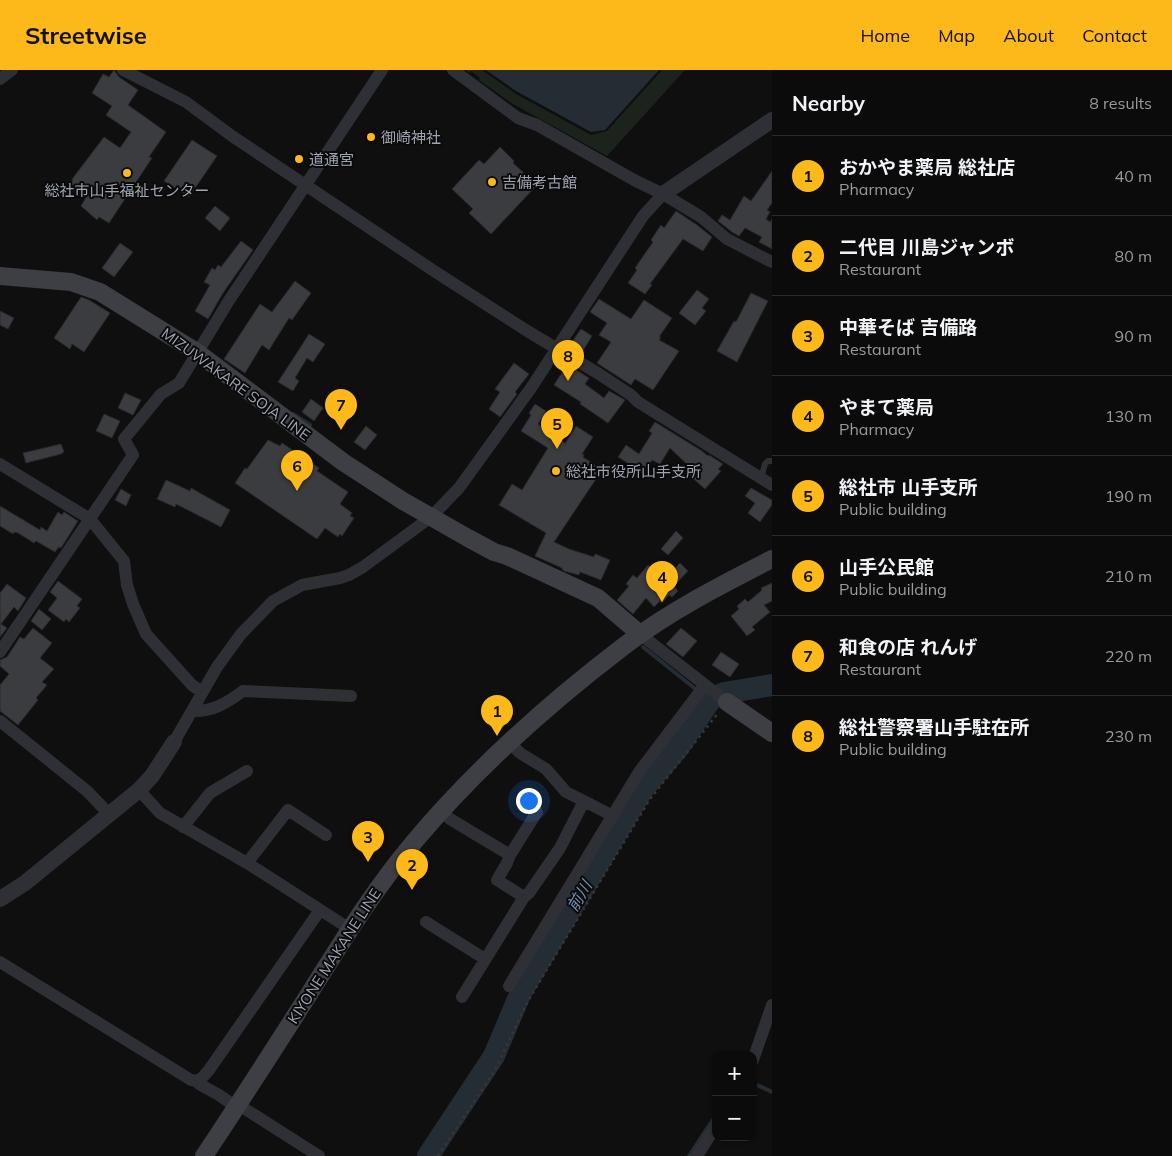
<!DOCTYPE html>
<meta charset="utf-8">
<style>
body{margin:0;font-family:Mulish,"Noto Sans JP",sans-serif;background:#19191a;color:#f1f3f6}
.controls{position:absolute;right:15px;bottom:15px;display:grid;overflow:hidden;border-radius:10px;box-shadow:0 1px 4px #0004}
.controls button{width:45px;height:45px;display:grid;place-items:center;padding:0;border:0;border-bottom:1px solid #2b2b2d;background:#0b0b0c;color:#f1f3f6;font:25px sans-serif}
.you{position:absolute;left:528px;top:730px;width:18px;height:18px;margin:-12px;border:4px solid #fff;border-radius:50%;background:#1a73e8;box-shadow:0 0 0 8px #1a73e833}
.badge{display:grid;place-items:center;width:32px;height:32px;border-radius:50%;background:#fdb91a;color:#111;font-size:16px;font-weight:700}
.pin{position:absolute;translate:-50% -41px;filter:drop-shadow(0 1px 2px #0008)}
.pin::after{content:'';position:absolute;top:26px;width:18px;height:15px;background:inherit;clip-path:polygon(0 0,100% 0,50% 100%)}
.list{margin:0;padding:0;list-style:none}
h2{display:flex;justify-content:space-between;align-items:center;height:65px;margin:0;padding:0 20px;font-size:21px}
h2 small{font-size:16px;font-weight:400;color:#9a9b9d}
.list li{display:grid;grid-template-columns:32px 1fr auto;gap:15px;align-items:center;box-sizing:border-box;height:80px;padding:0 20px;border-top:1px solid #2b2b2d}
.list b{display:block;font-size:19px;white-space:nowrap}
.list p{margin:0;font-size:16px;white-space:nowrap;color:#9a9b9d}
.list em{font-size:16px;font-style:normal;color:#9a9b9d}
.map{position:relative;flex:none;width:772px;height:1086px;overflow:hidden}
header{display:flex;align-items:center;gap:30px;box-sizing:border-box;height:70px;padding:0 25px;background:#fdb91a;color:#111}
header strong{font-size:24px}
nav{display:flex;gap:28px;margin-inline-start:auto;font-size:18px}
main{display:flex}
aside{flex:1;background:#0b0b0c}
.map>svg:first-child{display:block}
</style>
<header>
<strong>Streetwise</strong>
<nav><a>Home</a><a>Map</a><a>About</a><a>Contact</a></nav>
</header>
<main>
<div class="map">
<svg width="772" height="1086" viewBox="0 0 772 1086">
<rect width="100%" height="100%" fill="#0f0f10"/>
<path fill="#1b231c" d="M466,0h16l34,24 75,41 16,-4 55,-61h23l-78,86 -94,-52 -34,-24 1,-2 -9,-7 -2,2z"/>
<path fill="#252d34" d="M486,0h173l-54,60 -14,2 -75,-41z"/>
<g fill="none" stroke-linecap="round" stroke-linejoin="round">
<path stroke="#252d34" stroke-width="4" d="M293,344l17,11
M643,577l60,48 5,8
M753,1013l19,9
M689,1086l27,-41"/>
<path stroke="#252d34" stroke-width="22" d="M428,1086l66,-100 27,-64 122,-203 36,-42 32,-48 13,-6 48,-8"/>
</g>
<path fill="#3b3c40" stroke="#29282c" d="M114,0l5,7 19,13 -10,15 38,27 -17,25 3,1 -43,65 -10,-6 -2,3 -16,-14 6,-10 -11,-3 -3,-3 -2,-6 2,-6 31,-41 16,11 11,-16 -25,-17 6,-9 -20,-13 11,-19 6,3z
M192,70l25,16 -28,41 -25,-16z
M500,77l14,14 -1,2 24,22 -46,49 -22,-21 4,-4 -21,-20 27,-29 5,4z
M772,101v32l-5,7 3,2 -4,7 4,3 2,-3v30l-13,-7 3,-5 -17,-9 -6,8 -7,-4 -14,-11 4,-6 8,5 14,-24 7,5z
M215,136l15,12 -10,13 -15,-13z
M676,141l21,14 15,12 -9,14 -20,-12 -33,45 2,1 -7,9 -17,-11 9,-13 -2,-2 18,-26 -2,-2 10,-15 3,3z
M241,171l12,9 -30,43 -15,26 -13,-8 15,-26 -6,-3 8,-14 3,2 3,-5 3,2z
M120,173l13,9 -19,25 -12,-9z
M295,211l16,12 -19,27 -3,-2 -20,32 -7,-5 -17,28 -21,-14 36,-55 12,8z
M697,220l12,9 -7,9 4,3 -11,14 -16,-12z
M751,223l17,8 -31,61 -20,-11 17,-30 2,1z
M81,227l8,3 21,13 -26,39 -12,-8 -2,5 -16,-11z
M599,229l32,20 13,-19 28,18 -13,19h2l-2,3 20,11 -26,39 -18,-11 -4,6 -34,-22 14,-21 -12,-7 8,-12 -17,-11z
M0,241l14,7 -6,11 -8,-4z
M581,259l11,7 -11,18 -12,-8z
M309,264l16,10 -12,18 -6,-4 -12,20 4,3 -6,10 -15,-9z
M562,291l27,17 -4,6 19,14 5,-7 16,9 -17,23 -28,-19 1,-2 -27,-17 11,-17 -5,-4z
M514,293l15,11 -14,18 2,2 -17,23 -11,-8 11,-17 -5,-3z
M125,323l16,7 -8,15 -15,-7z
M311,329l12,9 -9,13 -12,-9z
M535,334l11,7 -8,13 27,19 11,-17 17,11 -11,17 2,1 -1,2 19,13 -48,72 15,7 25,8 1,-3 15,6 -9,20 -21,-8 -1,3 -15,-4 -2,-2v-1l-27,-12 11,-23 -47,-28 13,-21 10,6 26,-42 -27,-17 10,-16 -2,-2z
M104,344l16,7 -8,17 -16,-7z
M655,352l47,29 6,5 1,-1 14,9 -5,5 3,2 -16,18 -17,-15 4,-5 -22,-21 -10,16 -8,-4 -8,13 -26,-16 8,-12 13,9 13,-21 -3,-2z
M366,356l11,9 -12,15 -11,-8z
M268,370l12,6 2,-3 37,25 -2,3 31,21 -8,12 12,9 -2,3 4,2 -12,18 -2,-2 -2,3 -13,-9 -8,11 -82,-56 10,-15 2,1z
M61,374l3,8 -3,2 -35,9 -3,-10z
M166,410l24,11 1,-3 39,22 -9,17 -45,-23 -1,3 -18,-8z
M751,418l21,12v5l-12,17 -12,-9 7,-10 -10,-7z
M121,419l10,6 -5,11 -11,-6z
M0,436l40,24 1,-3 6,4 11,-19 4,3 2,-3 14,9 -17,27 -2,-1 -4,5 -19,-11 -2,2 -16,-10 -4,-1 -1,2 -13,-8z
M676,461l7,7 -15,17 -7,-6z
M680,493l8,8 -14,15 4,5 -6,6 -3,-2 -7,8 -2,-2 -6,6 -8,-9 -13,16 -16,-14 12,-14 -3,-2 7,-9 4,3 11,-13 18,13z
M58,511l24,18 -5,7 3,2 -11,14 -3,-3 -2,3 -16,-12 9,-12 -7,-6z
M772,513v18l-8,4 6,7 -18,15 3,3 -8,6 -16,-20 8,-7 -2,-3 8,-7 3,3 14,-12 -1,-2z
M7,514l19,14 -8,13 -4,-4 -13,17 6,4 -7,9v-44z
M39,539l12,10 -9,11 -11,-9z
M33,558l19,15 -12,15 14,11 -12,13 5,3 -11,13 2,2 -20,25 -18,-14v-26l9,-11 -9,-8v-6l7,-3 13,-20 4,2z
M681,558l16,13 -14,16 -17,-13z
M721,582l18,12 -9,13 -18,-12z"/>
<g fill="none" stroke-linecap="round" stroke-linejoin="round">
<path stroke="#35373c" stroke-width="2.5" stroke-dasharray="2.5 4" stroke-linecap="butt" d="M438,1086l57,-86 33,-69 122,-202 69,-87"/>
<path stroke="#2f3035" stroke-width="6" d="M761,408l4,-14 3,-3h4"/>
<path stroke="#2f3035" stroke-width="12" d="M123,0l63,32 46,34 202,135 95,61 70,42 32,21 7,7 134,83
M453,0l65,48 19,7 97,55 29,14 38,23 26,22 45,23
M0,9l12,-9
M0,394l90,55 34,42 3,24 6,19 13,30 46,51 10,7
M640,564l87,68
M0,582l133,-197 -9,-16 37,-45 18,-11 49,-81 154,-232
M193,641c20,1 35,-9 50,-20l108,5
M0,651l87,70 22,23
M174,672l43,-75 24,-33 32,-33 29,-16 38,-7 9,-3 14,-8 68,-50 28,-29 72,-100 112,-172 20,-22
M139,720l21,23 87,50 103,66
M584,731l29,15
M441,740l9,9 60,36 -3,8 -10,17 27,17
M183,757l27,-34 37,-22
M510,785l27,-43
M247,793l41,-53 38,25
M426,852l59,37
M0,892l191,118 6,1 2,3 20,11 10,7 16,7 74,47
M509,916l130,-214 66,-87
M462,927l62,-100 5,-4 31,-45 24,-47 -18,-9 -20,-23 -26,-16 -11,-11
M753,990l19,-55
M197,1011l5,-3 7,-8 111,-160
M697,1086l19,-30"/>
<path stroke="#2f3035" stroke-width="16" d="M663,124l109,-74
M0,829l25,-16 114,-93 13,-14 22,-34"/>
<path stroke="#3d3f45" stroke-width="18" d="M0,206l71,6 29,10 98,61 145,109 60,39 65,37 26,14 13,4 91,42 42,36
M727,632l45,31
M204,1086c36,-54 72,-110 107,-165 32,-51 64,-103 103,-149 62,-74 134,-138 210,-196 46,-35 97,-61 148,-87"/>
</g>
<g fill="#fdb91a" stroke="#0a0a0b" stroke-width="2">
<circle cx="371" cy="67" r="5"/>
<circle cx="299" cy="89" r="5"/>
<circle cx="127" cy="103" r="5"/>
<circle cx="492" cy="112" r="5"/>
<circle cx="556" cy="401" r="5"/>
</g>
<g text-anchor="middle" dominant-baseline="central" stroke-width="4" stroke-linejoin="round" paint-order="stroke">
<g font-size="15" fill="#9fa4b2" stroke="#0a0a0b" text-anchor="start">
<text x="381" y="67">御崎神社</text>
<text x="309" y="89">道通宮</text>
<text x="502" y="112">吉備考古館</text>
<text x="127" y="120" text-anchor="middle">総社市山手福祉センター</text>
<text x="566" y="401">総社市役所山手支所</text>
</g>
<g font-size="15" fill="#9fa4b2" stroke="#0a0a0b">
<text transform="translate(236 314) rotate(36)">MIZUWAKARE SOJA LINE</text>
<text transform="translate(334 886) rotate(-57)">KIYONE MAKANE LINE</text>
</g>
<g font-size="16" font-style="italic" fill="#7291b1" stroke="#0a0a0b">
<text transform="translate(579 826) rotate(-59)">前川</text>
</g>
</g>
</svg>
<div class="controls">
<button>+</button>
<button>−</button>
</div>
<div class="you"></div>
<div class="pin badge" style="left:497px;top:666px">1</div>
<div class="pin badge" style="left:412px;top:820px">2</div>
<div class="pin badge" style="left:368px;top:792px">3</div>
<div class="pin badge" style="left:662px;top:532px">4</div>
<div class="pin badge" style="left:557px;top:379px">5</div>
<div class="pin badge" style="left:297px;top:421px">6</div>
<div class="pin badge" style="left:341px;top:360px">7</div>
<div class="pin badge" style="left:568px;top:311px">8</div>
</div>
<aside>
<h2>Nearby<small>8 results</small></h2>
<ul class="list">
<li><span class="badge">1</span><div><b>おかやま薬局 総社店</b><p>Pharmacy</p></div><em>40 m</em></li>
<li><span class="badge">2</span><div><b>二代目 川島ジャンボ</b><p>Restaurant</p></div><em>80 m</em></li>
<li><span class="badge">3</span><div><b>中華そば 吉備路</b><p>Restaurant</p></div><em>90 m</em></li>
<li><span class="badge">4</span><div><b>やまて薬局</b><p>Pharmacy</p></div><em>130 m</em></li>
<li><span class="badge">5</span><div><b>総社市 山手支所</b><p>Public building</p></div><em>190 m</em></li>
<li><span class="badge">6</span><div><b>山手公民館</b><p>Public building</p></div><em>210 m</em></li>
<li><span class="badge">7</span><div><b>和食の店 れんげ</b><p>Restaurant</p></div><em>220 m</em></li>
<li><span class="badge">8</span><div><b>総社警察署山手駐在所</b><p>Public building</p></div><em>230 m</em></li>
</ul>
</aside>
</main>
